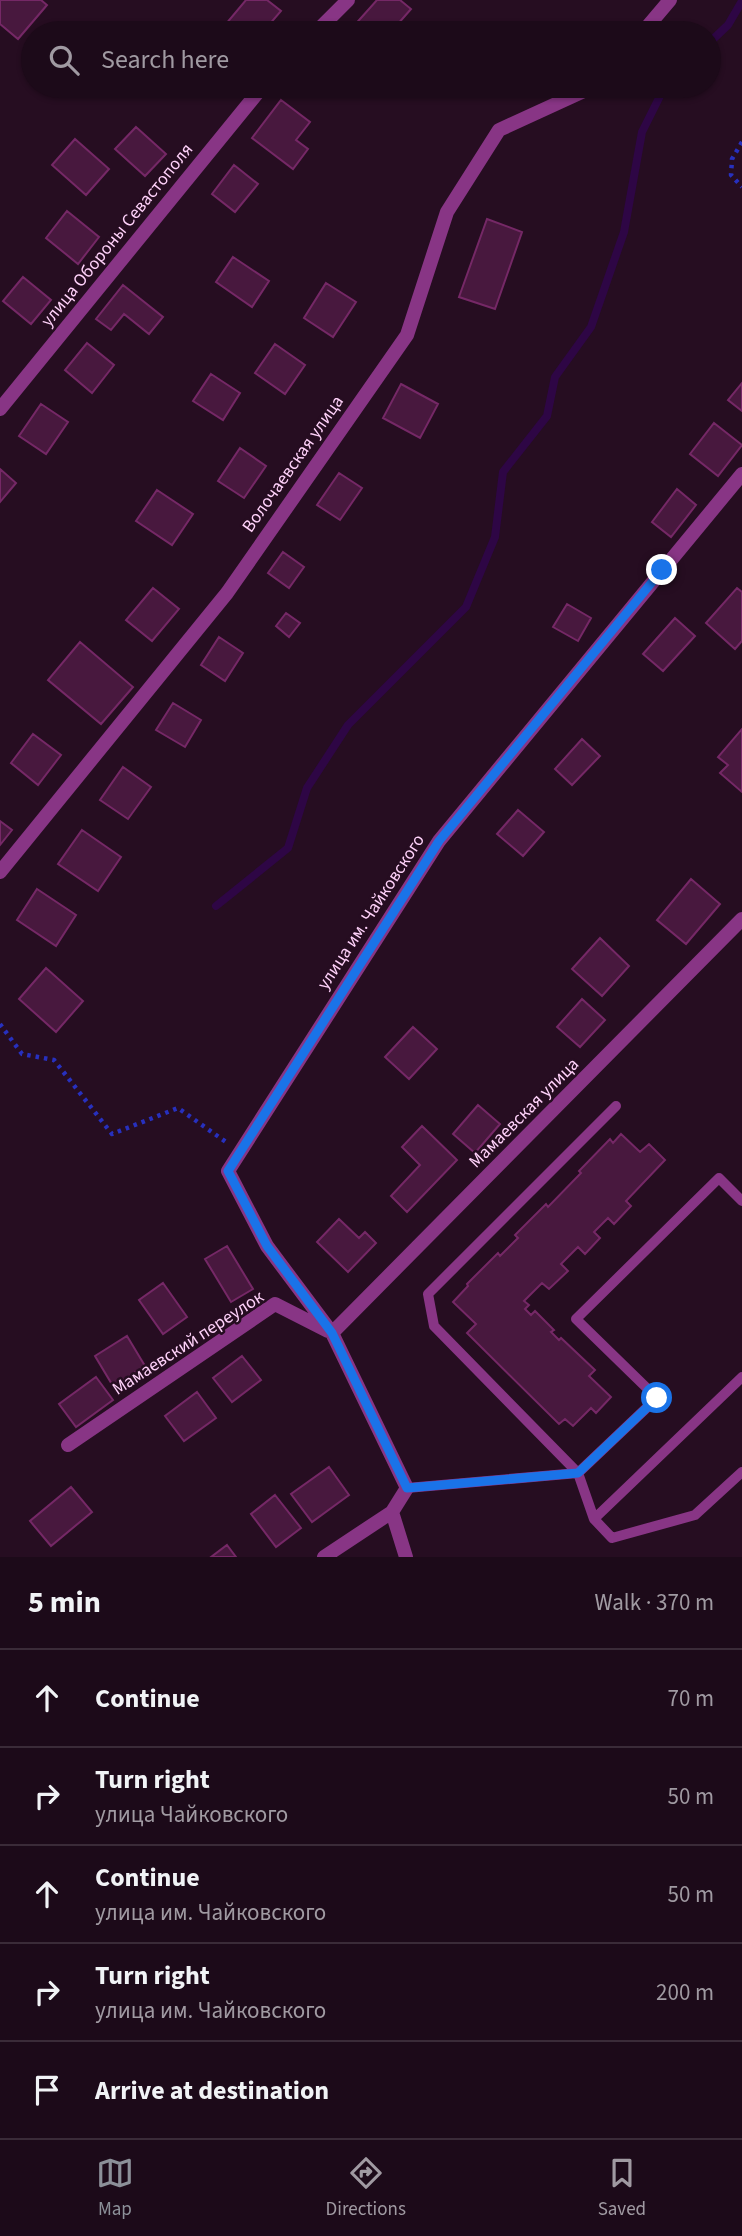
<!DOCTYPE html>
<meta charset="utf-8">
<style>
body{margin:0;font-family:"Source Sans 3",sans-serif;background:#251322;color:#f1f3f6}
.stop{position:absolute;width:21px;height:21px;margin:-16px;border:5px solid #1a73e8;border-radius:50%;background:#fff}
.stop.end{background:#1a73e8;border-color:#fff;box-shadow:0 2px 7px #0008}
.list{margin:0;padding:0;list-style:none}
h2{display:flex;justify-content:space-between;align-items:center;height:91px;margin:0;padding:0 28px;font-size:30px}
h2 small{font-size:23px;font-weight:400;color:#a09aa2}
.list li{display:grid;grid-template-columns:46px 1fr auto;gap:21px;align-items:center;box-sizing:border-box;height:98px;padding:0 28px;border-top:2px solid #3a2b38}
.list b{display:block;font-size:26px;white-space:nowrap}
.list p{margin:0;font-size:23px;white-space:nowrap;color:#a09aa2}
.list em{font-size:23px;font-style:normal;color:#a09aa2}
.icon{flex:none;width:38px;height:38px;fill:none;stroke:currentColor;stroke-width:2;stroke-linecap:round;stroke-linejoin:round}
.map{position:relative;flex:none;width:742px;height:1557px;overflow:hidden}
.search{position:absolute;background:#1c0a19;box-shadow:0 2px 5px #0004;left:21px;right:21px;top:21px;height:77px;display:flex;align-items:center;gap:18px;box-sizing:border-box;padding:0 24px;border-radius:38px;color:#a09aa2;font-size:26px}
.sheet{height:581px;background:#1c0a19}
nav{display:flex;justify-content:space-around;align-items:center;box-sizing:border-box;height:98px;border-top:2px solid #3a2b38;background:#1c0a19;font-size:19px;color:#a09aa2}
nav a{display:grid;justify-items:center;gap:4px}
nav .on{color:#8c9099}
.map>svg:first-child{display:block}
</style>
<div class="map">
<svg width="742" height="1557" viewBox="0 0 742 1557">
<rect width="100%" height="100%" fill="#260d21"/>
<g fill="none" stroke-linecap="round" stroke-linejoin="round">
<path stroke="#2e0645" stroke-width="8" d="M709,43l19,-18 14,-24
M216,906l72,-58 19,-60 41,-63 118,-118 29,-70 8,-65 44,-56 8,-39 36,-50 33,-95 18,-100 23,-46"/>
</g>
<path fill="#48183e" stroke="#752866" stroke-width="2" d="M0,0h41l6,5 -29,34 -18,-15z
M246,0h21l14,11 -19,22h-26l-11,-8z
M377,0h23l11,9 -21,24h-32l-6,-5z
M201,86h21l-8,10z
M281,100l29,22 -14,18 12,9 -15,20 -41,-31z
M136,127l30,27 -21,22 -30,-27z
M75,139l34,30 -23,26 -34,-30z
M234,165l24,19 -23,28 -23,-18z
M67,211l32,26 -21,27 -32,-26z
M487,219l35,13 -27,77 -36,-12z
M233,257l36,24 -17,26 -36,-25z
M23,277l28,23 -20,24 -28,-23z
M326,283l30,19 -23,35 -29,-19z
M123,285l40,32 -14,17 -25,-20 -13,16 -15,-11z
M87,343l27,22 -22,28 -27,-23z
M275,344l30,21 -20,29 -30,-21z
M211,374l29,19 -17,27 -30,-19z
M742,383v28l-14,-11z
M401,384l37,20 -18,34 -37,-20z
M41,404l27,18 -22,32 -27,-18z
M714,423l28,22 -24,31 -28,-22z
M240,448l26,18 -22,32 -26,-17z
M0,469l16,14 -16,19z
M339,473l23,15 -22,32 -23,-15z
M677,489l19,16 -25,32 -19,-15z
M157,490l36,24 -21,31 -36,-24z
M283,552l21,15 -15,21 -21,-15z
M153,588l26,21 -27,32 -26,-21z
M737,588l5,4v49l-7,8 -29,-26z
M567,604l24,14 -13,23 -25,-14z
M286,613l14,10 -11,14 -13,-11z
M675,618l20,18 -32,35 -20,-17z
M219,637l24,16 -18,28 -24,-16z
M80,642l53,45 -32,37 -53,-44z
M173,703l28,17 -16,27 -29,-17z
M742,729v63l-22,-19 8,-8 -10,-8z
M33,734l28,21 -23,30 -27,-22z
M582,739l18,17 -28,29 -17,-16z
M123,767l28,20 -23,32 -28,-19z
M518,810l26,22 -21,24 -26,-22z
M0,821l12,9 -12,15z
M82,830l39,27 -23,34 -40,-27z
M691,879l29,25 -34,40 -29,-24z
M37,889l39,26 -20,31 -39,-26z
M600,938l29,28 -27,30 -30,-27z
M46,968l37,33 -27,31 -37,-33z
M582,999l23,21 -25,27 -23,-20z
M413,1027l24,22 -28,30 -24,-22z
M478,1105l22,19 -25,29 -22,-19z
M422,1126l35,34 -50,52 -16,-16 29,-31 -18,-18z
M621,1134l19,18 9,-8 16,16 -39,41 5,5 -17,18 -6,-6 -14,14 6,6 -15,16 -7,-7 -17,17 7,7 -19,18 -7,-6 -18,18 5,4 -4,4 6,6 4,-4 19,19 -3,2 8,8 2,-2 34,32 -6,6 22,21 -15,16 -5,-5 -18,18 -8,-7 -6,5 -92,-91 9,-9 -23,-22 15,-16 -1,-2 31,-31 2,3 18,-18 -3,-3 31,-31 2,3 33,-34 -2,-2 31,-32 3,4z
M339,1219l20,19 6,-6 11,11 -28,29 -31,-30z
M227,1246l26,43 -22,13 -26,-43z
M163,1283l24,34 -24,17 -24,-34z
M127,1336l18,30 -32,20 -18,-30z
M242,1356l19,24 -29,22 -19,-24z
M96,1377l17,23 -37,27 -17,-23z
M197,1392l19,26 -32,23 -19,-25z
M329,1467l20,28 -37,27 -21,-28z
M71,1487l21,25 -41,34 -21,-25z
M275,1495l26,33 -25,19 -25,-33z
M227,1545l9,12h-25z"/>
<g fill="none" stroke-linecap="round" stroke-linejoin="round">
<path stroke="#2730be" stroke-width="4.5" stroke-dasharray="3.5 5" stroke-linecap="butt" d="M742,142l-10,17 -1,16 11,12
M0,1024l22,30 32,6 58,74 66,-26 48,34"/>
<path stroke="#883585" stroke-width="10" d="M742,1377l-148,142 18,19 83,-23 47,-43
M407,1488l171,-15 79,-75 -81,-79 143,-141 23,23
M594,1519l-16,-46 -144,-147 -6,-32 188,-188"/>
<path stroke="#883585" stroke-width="14" d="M315,33l33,-33
M642,33l28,-33
M0,409l263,-323
M0,872l227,-279 180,-258 40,-123 52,-82 96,-44
M332,1333l410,-414
M68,1445l207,-141 53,27
M392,1512l14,45
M324,1557l68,-45 15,-24 -75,-155 -65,-87 -39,-75 211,-330 303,-367"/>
</g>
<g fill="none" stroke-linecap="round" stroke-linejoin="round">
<path stroke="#1a73e8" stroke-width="9" d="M657,1398l-79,75 -171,15 -75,-155 -65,-87 -39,-75 211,-330 223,-271"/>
</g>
<g text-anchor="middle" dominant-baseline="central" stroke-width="5" stroke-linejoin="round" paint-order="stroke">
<g font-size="18" fill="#ffd2fa" stroke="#260d21">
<text transform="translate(117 235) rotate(-51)">улица Обороны Севастополя</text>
<text transform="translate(293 464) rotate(-55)">Волочаевская улица</text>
<text transform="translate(371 912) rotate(-57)">улица им. Чайковского</text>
<text transform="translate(524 1113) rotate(-45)">Мамаевская улица</text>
<text transform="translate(188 1343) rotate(-33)">Мамаевский переулок</text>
</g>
</g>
</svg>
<div class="stop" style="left:657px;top:1398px"></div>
<div class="stop end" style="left:662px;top:570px"></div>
<div class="search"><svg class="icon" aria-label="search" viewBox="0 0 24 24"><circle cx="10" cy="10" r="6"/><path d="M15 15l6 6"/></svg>Search here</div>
</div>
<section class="sheet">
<h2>5 min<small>Walk · 370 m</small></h2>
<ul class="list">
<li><svg class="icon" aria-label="ahead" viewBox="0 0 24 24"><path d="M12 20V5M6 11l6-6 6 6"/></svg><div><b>Continue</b></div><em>70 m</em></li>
<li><svg class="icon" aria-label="right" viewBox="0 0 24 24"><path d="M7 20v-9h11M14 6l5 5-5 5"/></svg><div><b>Turn right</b><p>улица Чайковского</p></div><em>50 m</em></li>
<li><svg class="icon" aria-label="ahead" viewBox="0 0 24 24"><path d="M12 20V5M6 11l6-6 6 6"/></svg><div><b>Continue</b><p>улица им. Чайковского</p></div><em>50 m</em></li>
<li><svg class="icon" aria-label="right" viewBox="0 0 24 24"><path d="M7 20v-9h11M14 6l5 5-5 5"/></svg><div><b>Turn right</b><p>улица им. Чайковского</p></div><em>200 m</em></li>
<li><svg class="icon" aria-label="arrive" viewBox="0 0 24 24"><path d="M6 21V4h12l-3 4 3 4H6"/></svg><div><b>Arrive at destination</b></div></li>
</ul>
</section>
<nav>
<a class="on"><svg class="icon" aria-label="map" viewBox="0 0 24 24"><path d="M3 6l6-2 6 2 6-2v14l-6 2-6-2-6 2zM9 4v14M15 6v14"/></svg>Map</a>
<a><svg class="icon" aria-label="directions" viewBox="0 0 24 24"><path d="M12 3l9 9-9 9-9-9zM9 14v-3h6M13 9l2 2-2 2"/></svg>Directions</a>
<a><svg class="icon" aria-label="saved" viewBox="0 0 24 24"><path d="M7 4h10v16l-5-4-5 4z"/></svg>Saved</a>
</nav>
